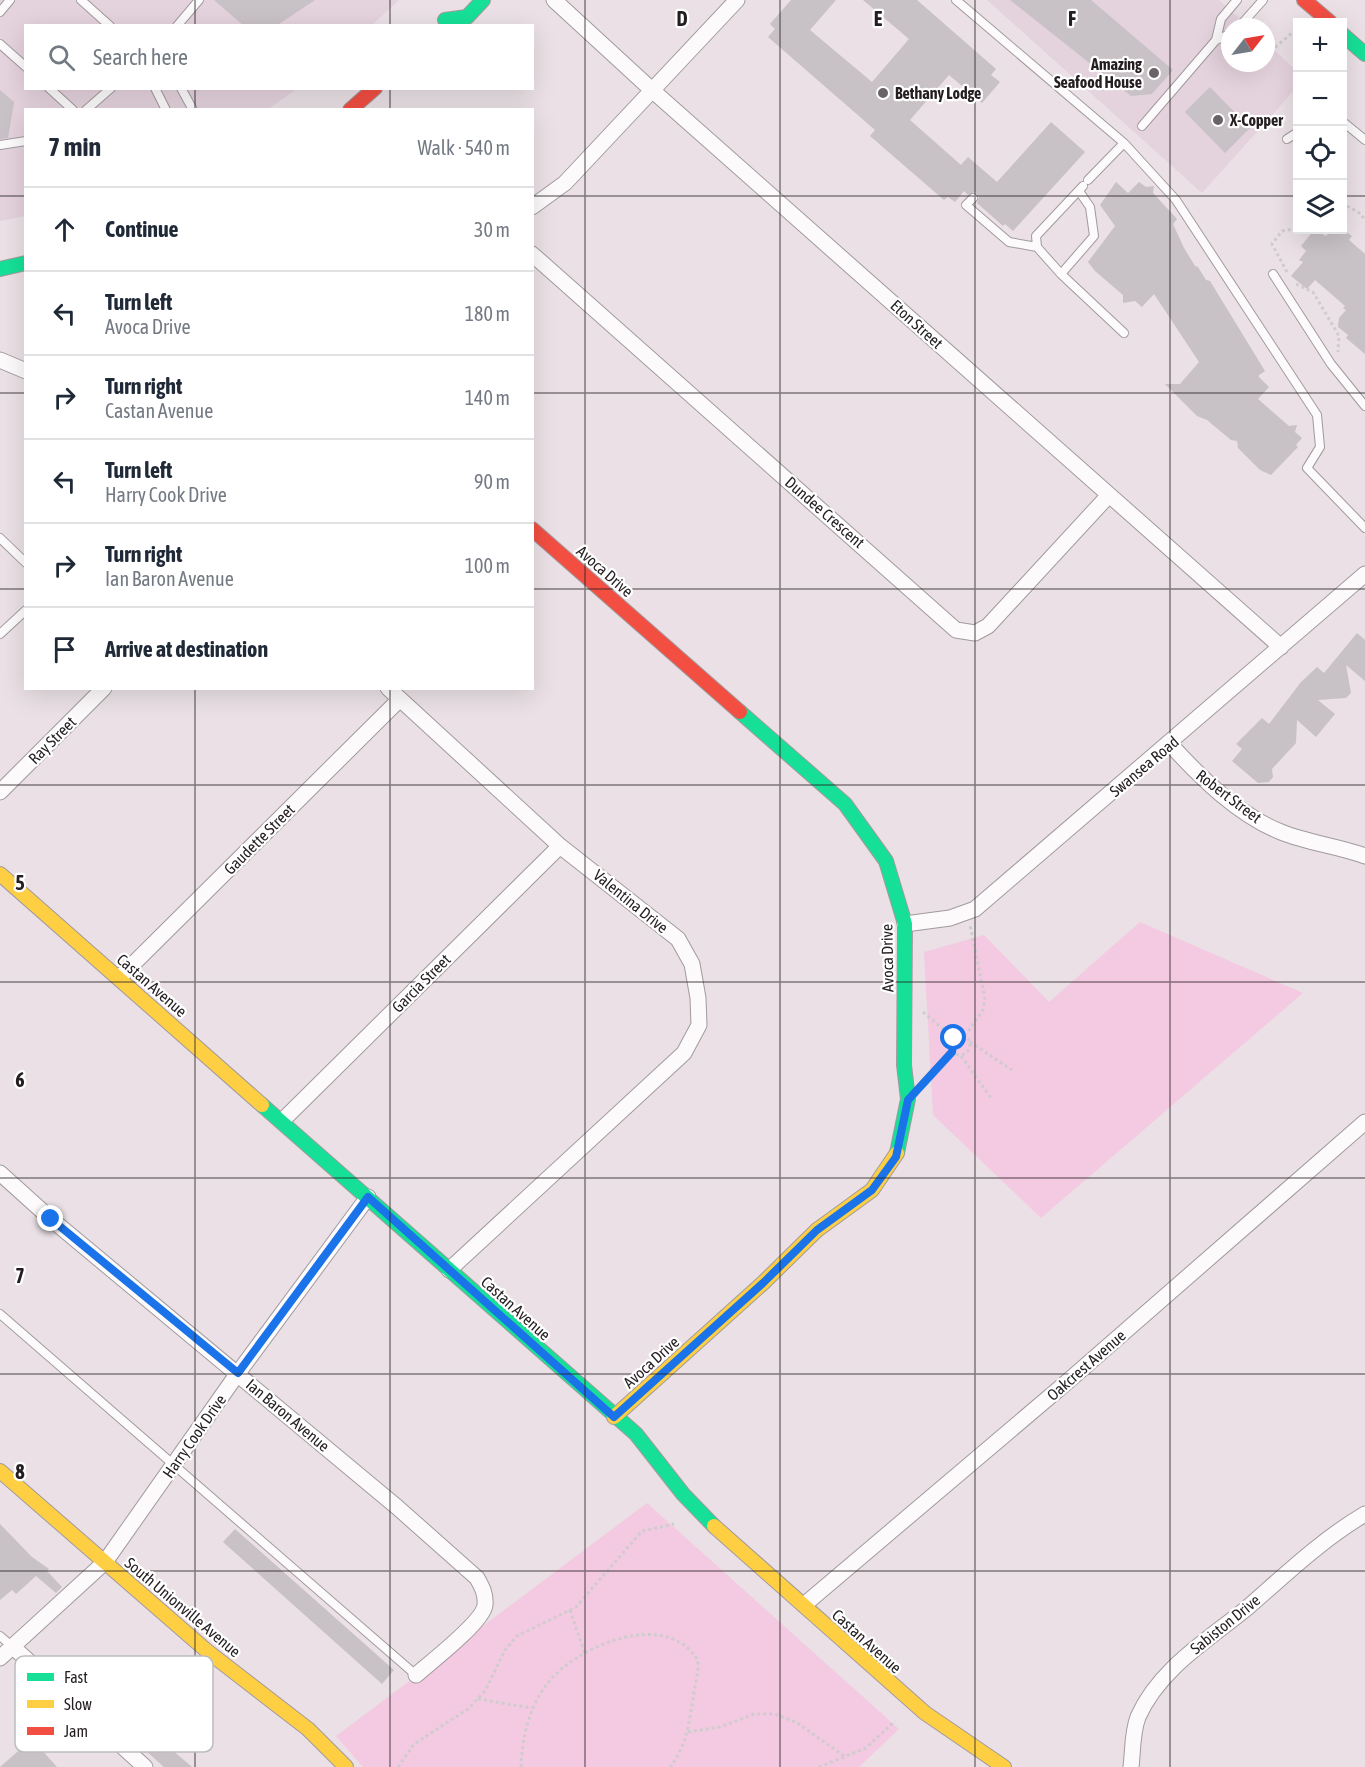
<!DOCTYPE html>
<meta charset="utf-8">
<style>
body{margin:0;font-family:"Asap Condensed",sans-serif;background:#f6f6f7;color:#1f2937}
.controls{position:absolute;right:18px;top:18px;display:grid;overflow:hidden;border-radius:0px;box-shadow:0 6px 24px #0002}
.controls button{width:54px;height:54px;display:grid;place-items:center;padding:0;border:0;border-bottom:2px solid #e0e1e3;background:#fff;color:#1f2937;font:30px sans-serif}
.compass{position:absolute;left:1221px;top:18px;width:54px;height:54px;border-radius:50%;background:#fff;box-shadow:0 6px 24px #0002;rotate:59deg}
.stop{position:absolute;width:18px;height:18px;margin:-14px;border:4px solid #1a73e8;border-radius:50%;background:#fff}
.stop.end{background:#1a73e8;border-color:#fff;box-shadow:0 2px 6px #0008}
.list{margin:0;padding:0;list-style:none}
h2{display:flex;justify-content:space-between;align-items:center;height:78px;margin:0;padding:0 24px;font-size:26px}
h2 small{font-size:20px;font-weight:400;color:#747a83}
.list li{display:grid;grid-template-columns:39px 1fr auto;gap:18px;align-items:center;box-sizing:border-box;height:84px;padding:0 24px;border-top:2px solid #e0e1e3}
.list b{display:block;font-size:22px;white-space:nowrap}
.list p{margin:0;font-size:20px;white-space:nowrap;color:#747a83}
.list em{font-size:20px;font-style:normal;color:#747a83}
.icon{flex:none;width:33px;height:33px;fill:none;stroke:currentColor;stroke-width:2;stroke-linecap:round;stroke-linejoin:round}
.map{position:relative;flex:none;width:1365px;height:1767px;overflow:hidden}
.search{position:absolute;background:#fff;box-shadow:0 6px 24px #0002;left:24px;top:24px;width:510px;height:66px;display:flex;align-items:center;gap:15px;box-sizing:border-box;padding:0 21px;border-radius:0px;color:#747a83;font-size:22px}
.panel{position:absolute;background:#fff;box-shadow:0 6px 24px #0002;left:24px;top:108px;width:510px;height:582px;border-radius:0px}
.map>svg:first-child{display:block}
</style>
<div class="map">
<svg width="1365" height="1767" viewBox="0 0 1365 1767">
<rect width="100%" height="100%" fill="#eae0e5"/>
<path fill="#e4d2dc" d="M0,0h399l-27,25 -346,1v62l271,1 -29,20 -242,1 -1,106 -25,5z
M987,0h232l30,27h-19v36h36v-20l31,28v16l-95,106z"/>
<path fill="#f4c9e2" d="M1140,922l163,71 -262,225 -108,-103 -9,-163 60,-17 65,67z
M647,1503l252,226 -40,38h-496l-27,-31z"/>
<path fill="#c8c1c5" d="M214,0h101l-39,26h-32z
M791,0h45l-26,30 62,52 37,-43 -46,-39h54l79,69 -5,6 9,7 -18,21 -33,-28 -39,45 51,45 7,-8 29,25 54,-60 34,30 -72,79 -8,-7 -2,2 -26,-23 2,-6 -4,-5 -7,3 -4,-4 -9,11 -7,-5 -4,3 -74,-64 5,-6 -107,-93 7,-8 -5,-5z
M1010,0h81l82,70 -21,24 -21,2z
M1210,87l40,41 -25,25 -40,-41z
M0,90l14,12 -6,36 -8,1z
M1116,182l12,11 11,-11 7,5 8,-1 -1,7 24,26 -4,5 11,24 11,18 3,1 8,13 4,1 55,90 -7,5 11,11 -11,12 31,27 8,-1 -2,7 7,6 -6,7 2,2 -27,28 -11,-5 -22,-22 -1,-7 -6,-1 -24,-20 -10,-4 -32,-32h15l19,-22 -45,-68 -12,13 -7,-6 -12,2v-8l-28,-24 -7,-9 27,-36 -15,-21z
M1314,230l12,6 6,-6h12l8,6 -3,4 16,14v100l-19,-16 2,-3 -10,-8 1,-9 7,-8 -3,-2 2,-2 -30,-26 -8,9 -16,-13 12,-14 -4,-2 7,-9 -5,-5z
M1357,633l8,7v41l-19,-16 5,28 -5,5 -28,2 17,14 -19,23 -19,-17 -1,23 -24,26 1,8 -4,5 -11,1 -26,-22 10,-12 -6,-5 26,-26 7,6 32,-42 16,-15 7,6z
M0,1524l32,33 17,12 -2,2 15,16 -6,6 -20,-17 -20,18 -4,-4 -12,10z
M235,1529l159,141 -12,14 -159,-142z
M101,1687l28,26 63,54h-28l-74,-66z
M32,1739l25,28h-57z"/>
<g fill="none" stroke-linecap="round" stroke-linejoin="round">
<defs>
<path id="lane" d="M81,0l29,26
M956,0l168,143 52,57 141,215 3,32 -13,21 58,60
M0,12l10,-12
M177,26l22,-26
M1239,27l24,-27
M1216,40l5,-21 16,-19
M0,44l26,23
M49,88l24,22
M155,88l11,22
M181,88l12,22
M86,110l25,-22
M1342,121l23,19
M1142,126l74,-86 14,-6
M1287,139l11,-7
M0,145l26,-4
M1088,180l36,-37
M1079,191l11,16 4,29 -33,38 -24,-27 -1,-11 47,-50
M973,198l-7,7 43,37 28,5
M1061,274l63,59
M1273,274l58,90 34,42
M0,538l26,25
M0,634l26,-24
M0,1314l416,361
M0,1636l13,11"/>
<path id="street" d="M554,0l99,91 628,556
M532,207l33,-24 172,-183
M532,254l424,376 19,3 13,-7 121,-131
M0,360l26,11
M388,688l172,158 118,93 14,25 6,34 1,27 -15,28 -235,217
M1170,744c30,33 68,71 111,88 27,11 57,14 84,24
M0,792l104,-104
M905,924l45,-6 25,-9 390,-335
M119,978l281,-279
M282,1121l278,-275
M0,1173l51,46 346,288 80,71c5,9 9,16 8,27 -2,17 -54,57 -69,70
M804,1605l263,-223 298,-260
M13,1647l132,120
M0,1658l105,-96 133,-189 130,-176
M1131,1767c2,-16 1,-34 7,-50 21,-48 70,-77 109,-109 38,-33 74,-68 118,-94"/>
<path id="fast" d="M445,20l22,-3 16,-17
M1342,34l23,20
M0,269l26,-6
M740,712l105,92 41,57 19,63 -1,141 4,34 -11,54
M262,1105l374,329 47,60 31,32"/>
<path id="slow" d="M0,874l262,231
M614,1417l149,-134 54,-53 55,-40 25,-37
M0,1471l207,180 101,78 38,38
M714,1526l211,187 79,54"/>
<path id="jam" d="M1304,0l26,22
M350,110l25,-22
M532,529l208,183"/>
</defs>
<use href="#lane" stroke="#a19a9e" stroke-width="10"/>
<use href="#street" stroke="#a19a9e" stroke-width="17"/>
<use href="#fast" stroke="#a19a9e" stroke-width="16"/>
<use href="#slow" stroke="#a19a9e" stroke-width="16"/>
<use href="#jam" stroke="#a19a9e" stroke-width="16"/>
<path stroke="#d0ccce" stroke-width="3" stroke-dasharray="3 3" stroke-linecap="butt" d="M1266,55l26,-22
M1238,67l10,-4
M1342,203l19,11 4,7
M1287,272l-15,-28 10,-13 16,-3
M1296,284l17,8 26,44 -1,16
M923,1012l31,26
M950 1045a10 10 0 1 1 20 0a10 10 0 1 1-20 0Z
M965,1036l18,-26 2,-11 -15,-74
M970,1042l42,28
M961,1056l30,42
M924,1081l28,-29
M570,1610l15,44
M478,1699l54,9
M688,1732l32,-5 34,-13h20l22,8 48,34
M398,1767l16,-23 54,-35 17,-18 20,-41 12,-14 59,-29 66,-76 32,-7
M521,1767c1,-31 9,-65 31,-89 28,-30 94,-60 132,-33 6,5 12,10 14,18 1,10 -4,25 -5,36 -4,25 -7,48 -23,68
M819,1767l47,-19 29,-27"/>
<use href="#lane" stroke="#fcfafb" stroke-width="8"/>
<use href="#street" stroke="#fcfafb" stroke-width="15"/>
<use href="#fast" stroke="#16e098" stroke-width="14"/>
<use href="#slow" stroke="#ffcf43" stroke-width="14"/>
<use href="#jam" stroke="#f24e42" stroke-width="14"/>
</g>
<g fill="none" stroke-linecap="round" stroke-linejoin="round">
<path stroke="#1a73e8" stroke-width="8" d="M51,1219l187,154 130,-176 246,220 149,-134 54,-53 55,-40 24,-33 12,-57 44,-48 2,-14"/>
</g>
<path fill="none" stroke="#241e21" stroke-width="1.5" stroke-opacity="0.55" d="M195,0v26M390,0v26M585,0v1767M780,0v1767M975,0v1767M1170,0v1767M195,88v22M390,88v22M0,196h26M532,196h766M1342,196h23M0,393h26M532,393h833M0,589h26M532,589h833M195,688v1079M390,688v1079M0,785h1365M0,982h1365M0,1178h1365M0,1374h1365M0,1571h1365"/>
<g fill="#696266" stroke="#fff" stroke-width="2">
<circle cx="1154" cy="73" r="6"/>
<circle cx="883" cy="93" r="6"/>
<circle cx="1218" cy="120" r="6"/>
</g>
<g text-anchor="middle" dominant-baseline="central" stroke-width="4.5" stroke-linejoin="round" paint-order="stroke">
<g font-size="16" font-weight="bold" fill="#241e21" stroke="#fff" text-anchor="start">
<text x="1142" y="64" text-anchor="end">Amazing<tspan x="1142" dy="18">Seafood House</tspan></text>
<text x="895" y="93">Bethany Lodge</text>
<text x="1230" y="120">X-Copper</text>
</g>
<g font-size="16" fill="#241e21" stroke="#fff">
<text transform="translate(917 324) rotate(42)">Eton Street</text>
<text transform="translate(825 512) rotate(41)">Dundee Crescent</text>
<text transform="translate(605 571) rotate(41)">Avoca Drive</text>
<text transform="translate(52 740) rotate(-45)">Ray Street</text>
<text transform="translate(1144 766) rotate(-40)">Swansea Road</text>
<text transform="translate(1229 796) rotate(37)">Robert Street</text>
<text transform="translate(259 839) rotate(-45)">Gaudette Street</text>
<text transform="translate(631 901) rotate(39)">Valentina Drive</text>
<text transform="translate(887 958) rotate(-91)">Avoca Drive</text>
<text transform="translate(421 983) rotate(-45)">Garcia Street</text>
<text transform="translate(152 985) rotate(41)">Castan Avenue</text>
<text transform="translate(516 1308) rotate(42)">Castan Avenue</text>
<text transform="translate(651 1362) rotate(-42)">Avoca Drive</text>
<text transform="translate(1086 1365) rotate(-41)">Oakcrest Avenue</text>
<text transform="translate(288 1415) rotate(40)">Ian Baron Avenue</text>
<text transform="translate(194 1436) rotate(-55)">Harry Cook Drive</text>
<text transform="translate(183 1607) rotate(40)">South Unionville Avenue</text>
<text transform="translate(1225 1624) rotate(-39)">Sabiston Drive</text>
<text transform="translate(867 1641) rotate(42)">Castan Avenue</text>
</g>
</g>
<rect x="15" y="1656" width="198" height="96" rx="9" fill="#fff" stroke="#bdbcbc" stroke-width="1.5"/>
<rect x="27" y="1673" width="27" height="8" fill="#16e098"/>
<rect x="27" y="1700" width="27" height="8" fill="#ffcf43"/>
<rect x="27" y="1727" width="27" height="8" fill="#f24e42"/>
<g font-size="16" fill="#241e21">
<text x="64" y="1683">Fast</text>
<text x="64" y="1710">Slow</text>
<text x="64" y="1737">Jam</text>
</g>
<g font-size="20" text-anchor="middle" font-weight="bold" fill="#241e21" stroke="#fff" stroke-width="4.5" stroke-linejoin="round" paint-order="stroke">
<text x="682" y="26">D</text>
<text x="878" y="26">E</text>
<text x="1072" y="26">F</text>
<text x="20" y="890">5</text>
<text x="20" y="1087">6</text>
<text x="20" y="1283">7</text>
<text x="20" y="1479">8</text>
</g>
</svg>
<div class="controls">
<button>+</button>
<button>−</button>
<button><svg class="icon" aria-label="locate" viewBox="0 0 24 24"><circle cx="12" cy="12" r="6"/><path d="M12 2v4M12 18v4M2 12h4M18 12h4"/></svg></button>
<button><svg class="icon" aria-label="layers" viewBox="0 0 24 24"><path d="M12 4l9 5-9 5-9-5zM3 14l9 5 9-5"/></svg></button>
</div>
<svg class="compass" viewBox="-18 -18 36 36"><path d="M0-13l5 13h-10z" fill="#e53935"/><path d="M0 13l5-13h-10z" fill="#747a83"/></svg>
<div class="stop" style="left:954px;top:1038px"></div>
<div class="stop end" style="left:51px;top:1219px"></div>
<div class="search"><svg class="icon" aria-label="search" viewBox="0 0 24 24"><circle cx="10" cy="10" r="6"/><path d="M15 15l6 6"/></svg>Search here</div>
<section class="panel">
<h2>7 min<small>Walk · 540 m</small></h2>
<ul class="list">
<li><svg class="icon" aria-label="ahead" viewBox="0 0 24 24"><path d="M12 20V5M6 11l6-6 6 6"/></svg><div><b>Continue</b></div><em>30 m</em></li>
<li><svg class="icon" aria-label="left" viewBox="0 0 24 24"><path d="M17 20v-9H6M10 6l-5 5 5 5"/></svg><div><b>Turn left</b><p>Avoca Drive</p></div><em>180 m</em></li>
<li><svg class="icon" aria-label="right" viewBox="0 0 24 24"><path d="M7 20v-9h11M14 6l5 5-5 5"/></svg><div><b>Turn right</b><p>Castan Avenue</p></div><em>140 m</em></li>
<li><svg class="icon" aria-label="left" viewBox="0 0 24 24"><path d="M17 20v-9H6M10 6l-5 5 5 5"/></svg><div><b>Turn left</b><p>Harry Cook Drive</p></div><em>90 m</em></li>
<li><svg class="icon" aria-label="right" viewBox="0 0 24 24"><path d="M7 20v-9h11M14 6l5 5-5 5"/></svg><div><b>Turn right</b><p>Ian Baron Avenue</p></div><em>100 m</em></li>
<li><svg class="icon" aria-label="arrive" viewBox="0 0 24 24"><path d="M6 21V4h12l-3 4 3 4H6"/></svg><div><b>Arrive at destination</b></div></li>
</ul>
</section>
</div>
